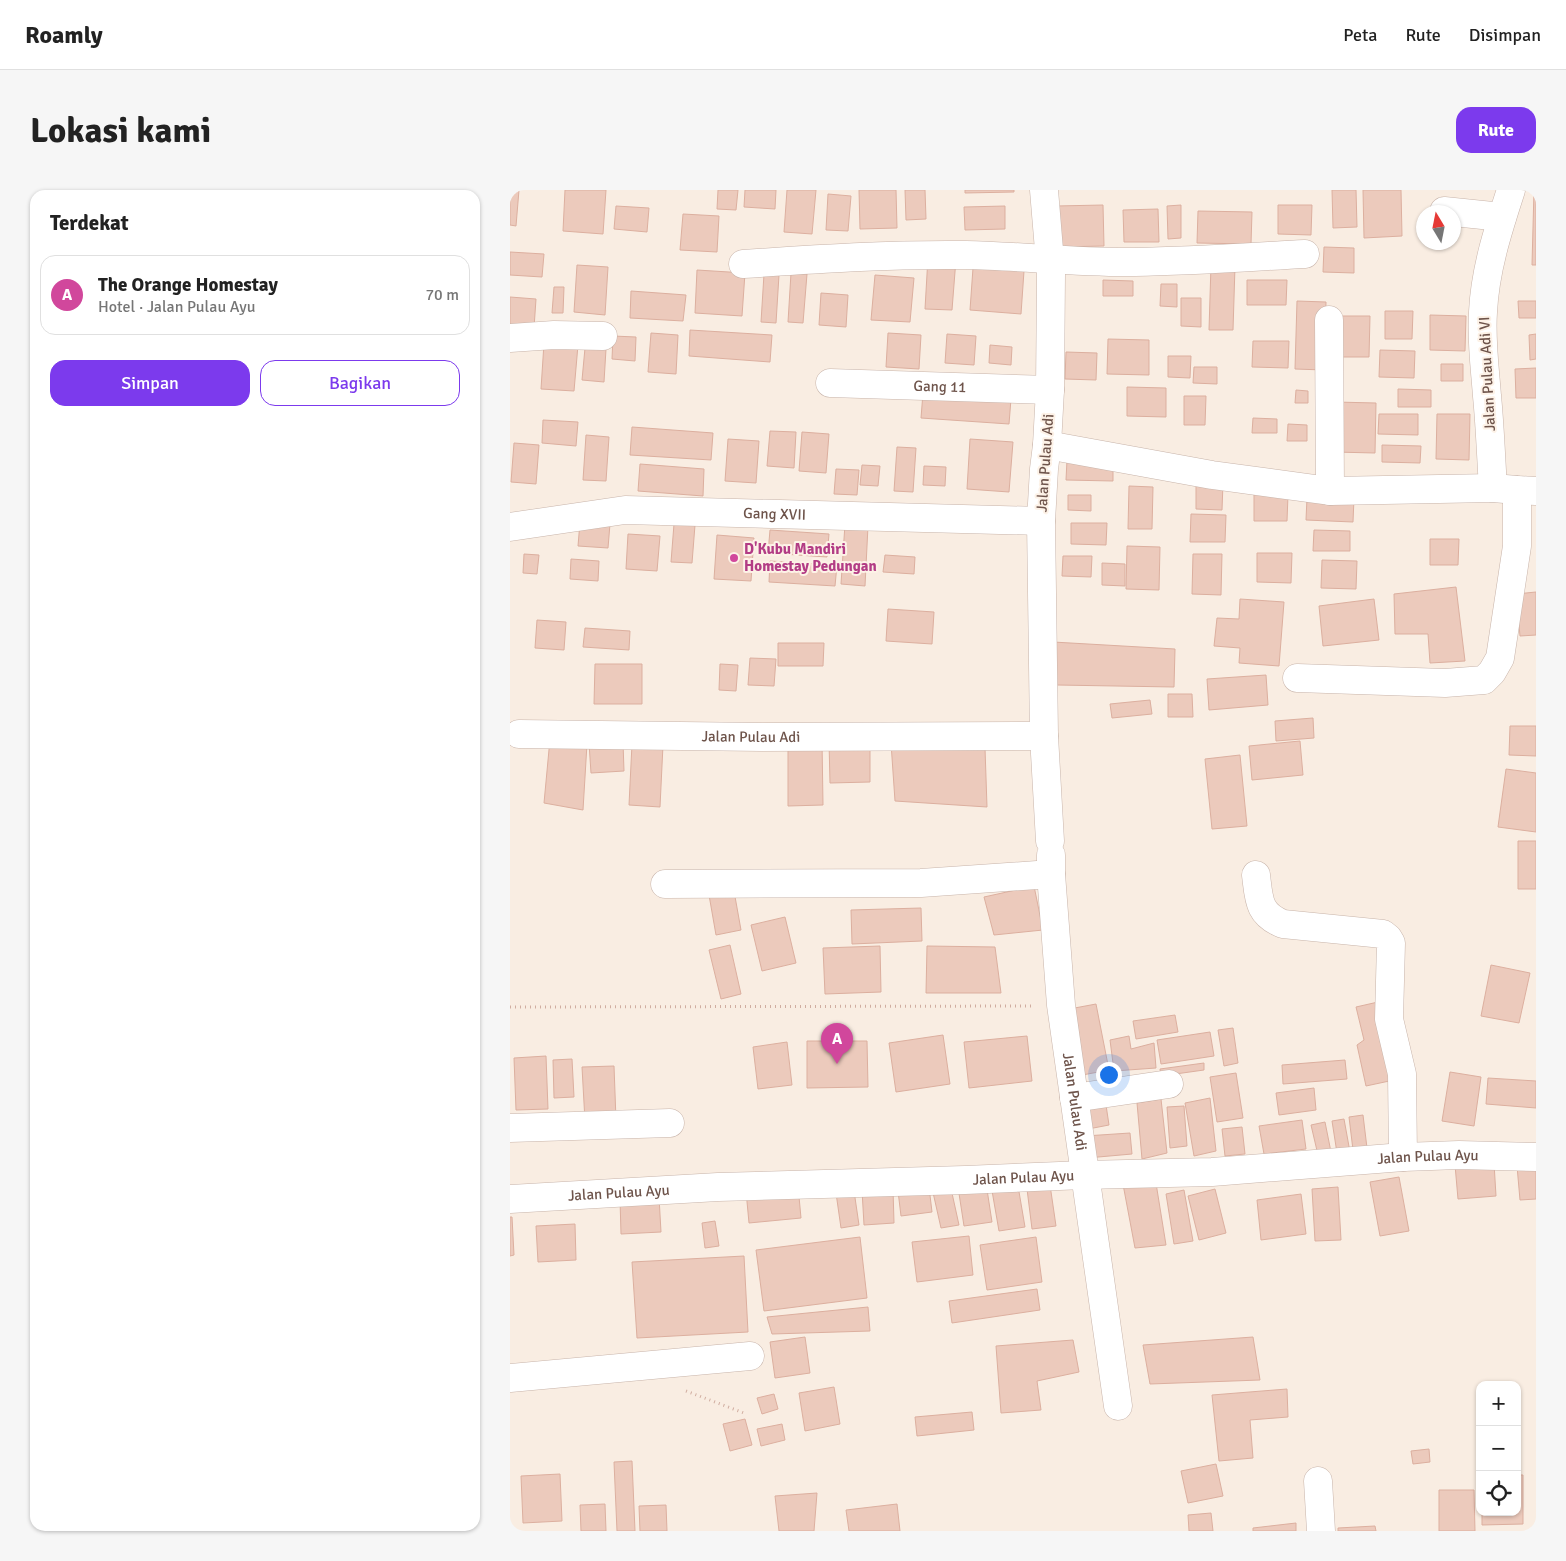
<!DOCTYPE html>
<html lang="id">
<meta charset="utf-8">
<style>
body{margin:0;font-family:Signika,sans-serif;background:#f6f6f6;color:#222}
.controls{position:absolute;right:15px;bottom:15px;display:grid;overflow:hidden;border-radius:10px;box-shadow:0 1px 4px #0004}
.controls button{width:45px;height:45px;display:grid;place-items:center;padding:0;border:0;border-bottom:1px solid #e0e0e0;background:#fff;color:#222;font:25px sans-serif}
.compass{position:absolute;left:906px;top:15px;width:45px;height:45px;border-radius:50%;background:#fff;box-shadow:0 1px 4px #0004;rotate:350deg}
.you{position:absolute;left:598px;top:884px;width:18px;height:18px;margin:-12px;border:4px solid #fff;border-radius:50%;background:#1a73e8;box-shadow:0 0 0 8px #1a73e833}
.badge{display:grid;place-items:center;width:32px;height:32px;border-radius:50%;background:#7c3aed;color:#fff;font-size:16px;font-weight:700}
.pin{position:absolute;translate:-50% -41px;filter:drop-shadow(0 1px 2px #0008)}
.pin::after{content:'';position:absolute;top:26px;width:18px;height:15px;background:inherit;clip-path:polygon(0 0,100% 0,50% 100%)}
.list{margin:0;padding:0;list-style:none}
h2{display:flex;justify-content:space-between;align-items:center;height:65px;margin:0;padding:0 20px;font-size:21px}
h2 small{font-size:16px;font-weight:400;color:#767676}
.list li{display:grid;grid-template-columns:32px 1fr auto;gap:15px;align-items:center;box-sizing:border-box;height:80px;margin:0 10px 10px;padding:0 10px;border:1px solid #e0e0e0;border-radius:15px}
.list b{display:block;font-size:19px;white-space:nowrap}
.list p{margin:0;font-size:16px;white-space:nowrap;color:#767676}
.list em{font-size:16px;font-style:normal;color:#767676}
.actions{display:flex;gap:10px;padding:15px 20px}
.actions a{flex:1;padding:11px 0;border:1px solid #7c3aed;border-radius:15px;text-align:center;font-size:18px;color:#7c3aed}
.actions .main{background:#7c3aed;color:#fff}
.icon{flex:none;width:28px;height:28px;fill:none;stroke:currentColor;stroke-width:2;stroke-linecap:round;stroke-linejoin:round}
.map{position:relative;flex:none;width:1026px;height:1341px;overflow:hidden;border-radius:15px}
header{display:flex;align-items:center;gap:30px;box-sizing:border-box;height:70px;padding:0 25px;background:#fff;border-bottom:1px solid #e0e0e0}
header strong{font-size:24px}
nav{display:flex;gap:28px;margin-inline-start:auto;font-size:18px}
.intro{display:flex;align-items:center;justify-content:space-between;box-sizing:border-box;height:120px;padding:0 30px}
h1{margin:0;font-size:35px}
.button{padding:12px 22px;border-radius:15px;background:#7c3aed;color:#fff;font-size:18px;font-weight:700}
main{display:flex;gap:30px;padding:0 30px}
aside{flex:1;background:#fff;border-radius:15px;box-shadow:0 1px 4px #0004}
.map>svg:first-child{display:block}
</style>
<header>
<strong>Roamly</strong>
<nav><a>Peta</a><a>Rute</a><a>Disimpan</a></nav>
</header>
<div class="intro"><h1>Lokasi kami</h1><a class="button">Rute</a></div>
<main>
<aside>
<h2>Terdekat<small></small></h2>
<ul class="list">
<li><span class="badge" style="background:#d1479c">A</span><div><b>The Orange Homestay</b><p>Hotel · Jalan Pulau Ayu</p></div><em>70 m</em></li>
</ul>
<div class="actions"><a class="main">Simpan</a><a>Bagikan</a></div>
</aside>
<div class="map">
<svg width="1026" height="1341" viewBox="0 0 1026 1341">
<rect width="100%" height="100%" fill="#f9ede2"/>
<path fill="#eccabc" stroke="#dcaf9f" d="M0,0h9l-3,36 -6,-1z
M55,0h41l-3,44 -40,-3z
M208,0h20l-2,20 -19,-1z
M235,0h31l-1,19 -31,-2z
M277,0h29l-4,44 -28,-2z
M349,0h37l1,38 -37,1z
M395,0h20l1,29 -20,1z
M455,0h49v2l-49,1z
M822,0h24l1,37 -24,1z
M853,0h38l1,46 -38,2z
M1024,0h2v75h-4z
M318,4l23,2 -3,35 -22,-1z
M593,15l1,41 -47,1 -1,-41z
M671,15v33l-13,1 -1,-33z
M768,15h34l-1,30 -33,-1z
M106,16l33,2 -2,24 -33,-3z
M495,16v23l-40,1 -1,-23z
M648,19l1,33h-35l-1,-32z
M688,21l54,1 -1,32 -54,-1z
M173,24l36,2 -2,36 -37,-2z
M814,57l30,1v25l-31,-1z
M0,62l34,2 -2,23 -32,-2z
M418,67l28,2 -4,51 -27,-1z
M67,75l31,2 -3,48 -31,-3z
M701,75l24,1 -2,64h-24z
M463,78l51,3 -3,43 -51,-4z
M187,80l48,3 -3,43 -47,-3z
M281,83l16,1 -4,49 -15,-1z
M254,84l15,1 -3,48 -15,-1z
M365,85l39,3 -4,44 -39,-2z
M593,90l30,1v15h-30z
M737,90h40l-1,25h-39z
M651,94h16v23l-17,-1z
M44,97h10l-1,26h-11z
M121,101l55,4 -3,26 -53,-3z
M311,103l27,2 -2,32 -27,-2z
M0,107l26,2 -2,29 -24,-2z
M671,108h20v29l-20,-1z
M787,111l29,1 -2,68 -29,-1z
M1008,111h18v17h-17z
M875,121h28l-1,28h-27z
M920,125l36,1 -1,35 -35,-1z
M830,126h30l-1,41h-30z
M180,140l82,5 -2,27 -81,-6z
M141,143l27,2 -2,39 -28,-2z
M378,143l33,2 -2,34 -33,-2z
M437,144l29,2 -2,29 -29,-2z
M1026,144v25l-6,1 -1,-25z
M103,146l23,1 -1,24 -23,-2z
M598,149l41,1v35l-42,-1z
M743,151h36l-1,27 -36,-1z
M34,153l34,2 -4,46 -33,-2z
M480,155l22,2 -1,18 -22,-2z
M75,158l21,1 -2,33 -22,-2z
M870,160l35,1 -1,27 -35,-1z
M556,162l31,1 -1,27 -31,-1z
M658,166h23l-1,22 -22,-1z
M931,174h22v17h-22z
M684,177h23v17l-24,-1z
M1026,178v30h-20l-1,-29z
M617,197l39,1v29l-39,-1z
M888,199l33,1v17h-33z
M786,200l12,1v12h-13z
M413,203l88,6 -2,25 -88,-6z
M674,206h22l-1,29h-21z
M825,212l41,1 -1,50 -41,-1z
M869,224h39v21l-40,-1z
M927,224h33l-1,46 -33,-1z
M743,228l24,1v14h-25z
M33,230l35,2 -2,24 -34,-3z
M778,234l19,1v16h-20z
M122,237l81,6 -2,27 -81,-5z
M260,241l26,1 -2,36 -27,-2z
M292,242l27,2 -3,39 -27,-2z
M76,245l23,2 -3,44 -23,-1z
M218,249l31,2 -3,42 -31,-2z
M460,249l43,3 -4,50 -42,-3z
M4,253l25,2 -3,39 -25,-2z
M872,255l39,1 -1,17 -38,-1z
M387,257l19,1 -3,44 -19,-1z
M557,270l46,1v20l-47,-1z
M130,274l64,5 -1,27 -65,-5z
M352,275l18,1 -2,20 -18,-1z
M414,276l22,1 -1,19 -22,-1z
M326,279l23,1 -2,25 -23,-1z
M686,293h27l-1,27 -26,-1z
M619,296l24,1 -1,42h-24z
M744,304l34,1 -1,26h-33z
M558,305h23v16l-23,-1z
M797,308h47l-1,24 -47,-2z
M681,324l35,1 -1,27h-35z
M70,332l30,2 -2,24 -30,-2z
M561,333h36l-1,22 -35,-1z
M164,334l21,1 -3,38 -21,-1z
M335,334l23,2 -3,60 -24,-2z
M260,340l59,4 -2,23 -59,-4z
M804,340l36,1v20h-37z
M118,344l32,2 -3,35 -31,-2z
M207,345l37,3 -3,43 -37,-2z
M920,349h29l-1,26h-28z
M617,356l33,1 -1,43 -33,-1z
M747,363h35l-1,30 -34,-1z
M14,364l15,1 -2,19 -14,-1z
M683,364h29l-1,41 -29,-1z
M375,365l30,2 -1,17 -31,-2z
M553,366h29l-1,21 -29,-1z
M61,369l28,2 -1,20 -28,-2z
M812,370l35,1 -1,28 -35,-1z
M260,371l67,4 -2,21 -66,-4z
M592,373l23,1v22l-23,-1z
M946,397l9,74 -35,2 -2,-29h-33l-1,-40z
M1026,402v43l-16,1 -4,-42z
M730,409l44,3 -5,64 -40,-3 1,-15 -26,-2 3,-28 22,1z
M864,409l5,41 -56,6 -4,-40z
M378,419l46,3 -2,32 -46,-3z
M27,430l29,2 -2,28 -29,-2z
M75,438l45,3 -1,19 -46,-3z
M543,452l122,7 -1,38 -117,-2z
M268,453h46l-1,23h-45z
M240,468l26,1 -2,27 -26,-1z
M85,474h47v40h-48z
M210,474l18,1 -2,26 -17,-1z
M756,485l2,30 -59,5 -2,-31z
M658,504h24l1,23h-25z
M640,510l2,14 -40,4 -2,-14z
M803,528l1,20 -38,3 -1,-20z
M1000,536h26v30l-27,-1z
M40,549l37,5 -4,66 -39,-7z
M312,551l1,64 -35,1v-64z
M319,551h41v41l-40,1z
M790,551l3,34 -51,5 -3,-34z
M113,552l1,29 -33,2 -2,-30z
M381,553l94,5 2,59 -92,-6z
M122,554l31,1 -3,62 -31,-2z
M730,565l7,71 -35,3 -7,-70z
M996,579l30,4v59l-38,-5z
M1008,651h18v48h-18z
M524,696l9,44 -49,5 -10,-38z
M224,701l7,39 -25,5 -7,-40z
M411,718l1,33 -70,3 -1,-34z
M275,727l11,46 -34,8 -11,-46z
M220,755l11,49 -20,5 -12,-49z
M370,756l1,46 -56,2 -2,-46z
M417,756l68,1 6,46h-75z
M981,775l39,8 -11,50 -38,-7z
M868,812l16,78 -28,6 -9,-41 7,-5 -8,-33z
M586,814l13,66 -32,6 -13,-66z
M665,825l3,17 -42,7 -3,-18z
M723,838l5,35 -14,3 -6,-36z
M700,842l4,24 -53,8 -4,-24z
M433,845l7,49 -54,8 -7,-49z
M517,846l5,45 -63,7 -5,-46z
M619,846l2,13 23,-6 2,25 -42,3 -4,-31z
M297,851h60l1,46 -61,1z
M277,852l5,43 -34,4 -5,-42z
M36,866l2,53 -32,1 -2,-52z
M62,869l2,38 -20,1 -1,-38z
M835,870l2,19 -64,5 -1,-19z
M694,873v7l-43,6 -1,-7z
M104,876l2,54 -31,1 -3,-54z
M940,882l31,5 -7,49 -32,-5z
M726,883l7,45 -26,4 -7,-45z
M978,888l48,3v27l-50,-4z
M804,898l2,22 -37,5 -3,-22z
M700,908l6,53 -22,5 -9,-53z
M651,909l6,54 -25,6 -5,-56z
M596,915l3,20 -26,5 -3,-21z
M674,916l3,40 -17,2 -3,-41z
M853,925l4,33 -14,2 -4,-33z
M834,929l6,33 -13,1 -5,-32z
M792,930l4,29 -42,5 -5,-28z
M815,932l6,30 -13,3 -7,-30z
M732,937l3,27 -20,2 -3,-27z
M620,943l2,21 -45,4 -2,-22z
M984,973l2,33 -38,3 -3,-34z
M1026,975v34l-16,1 -3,-34z
M645,987l11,68 -31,3 -13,-69z
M889,987l10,54 -29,5 -10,-54z
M539,988l7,48 -24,3 -6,-48z
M507,990l8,47 -26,4 -8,-46z
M476,993l6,39 -28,4 -6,-39z
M343,994l6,41 -18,3 -6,-42z
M440,994l9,41 -18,3 -9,-40z
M288,996l3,32 -52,5 -3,-32z
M419,997l3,25 -31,4 -3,-25z
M828,997l3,53 -26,1 -3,-52z
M383,999l1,34 -30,2 -2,-35z
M705,999l11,44 -27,7 -11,-44z
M674,1000l9,51 -19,3 -8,-50z
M791,1004l5,40 -45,6 -4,-40z
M149,1007l2,35 -40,2 -1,-35z
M0,1027h2l2,38 -4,1z
M205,1031l4,25 -14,2 -3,-25z
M65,1034l1,36 -38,2 -2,-36z
M459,1046l4,39 -56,7 -5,-40z
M350,1047l7,61 -103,13 -8,-61z
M526,1047l6,45 -55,8 -7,-45z
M234,1066l4,76 -111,6 -5,-76z
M527,1099l3,21 -88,13 -3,-22z
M358,1117l2,24 -98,3 -5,-17z
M295,1147l5,36 -35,5 -5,-36z
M743,1147l7,43 -110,4 -7,-39z
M563,1150l6,32 -42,9 4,29 -40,3 -5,-67z
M324,1197l6,37 -35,7 -6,-38z
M777,1199l1,28 -38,3 3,38 -34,3 -7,-66z
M264,1204l4,15 -16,5 -5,-16z
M462,1222l2,18 -57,6 -2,-19z
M235,1229l7,26 -22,6 -7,-27z
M272,1234l3,16 -24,6 -4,-17z
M919,1259l1,13 -17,2 -2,-13z
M122,1271l3,70h-18l-3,-69z
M706,1274l7,32 -35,7 -7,-32z
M50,1284l2,47 -39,2 -2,-47z
M1007,1285h6v49l-41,1v-13h35z
M929,1300h35l1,41h-36z
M307,1303l-3,38h-35l-4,-35z
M95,1314l1,27h-25l-1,-26z
M387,1314l3,27h-51l-3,-21z
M156,1315l1,26h-27l-1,-25z
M701,1323l2,18h-24l-1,-16z
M786,1333v8h-43v-3z
M865,1336l1,5h-38v-3z"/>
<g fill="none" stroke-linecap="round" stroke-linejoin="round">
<defs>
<g id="minor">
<path d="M534,0l7,84 -1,116 -3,55 -3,24 -3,52 3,215 6,105"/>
<path d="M934,21l58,6"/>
<path d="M233,74c74,-5 148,-10 223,-9 56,1 113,8 169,7 57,-1 114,-5 170,-8"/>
<path d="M819,130l1,171"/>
<path d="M0,148l44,-3 49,1"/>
<path id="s1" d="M320,193l220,7"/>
<path d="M537,255l165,30 118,16 163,-3 24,2 19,1"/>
<path d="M983,298c-2,-31 -3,-62 -6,-92 -2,-28 -6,-55 -4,-84 2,-42 15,-82 28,-122"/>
<path id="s2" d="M0,337l115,-17 416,11"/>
<path d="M787,488l148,5 39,-3 8,-8 8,-14 17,-112v-56"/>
<path id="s3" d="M9,544l243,3 282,-1"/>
<path id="s4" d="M541,665v19l10,131 57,401"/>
<path d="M746,685c3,24 2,39 27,49l100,10 5,4 3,5 -2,76 13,55 1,83"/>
<path d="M155,694l256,-1 130,-9"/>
<path d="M564,908l95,-14"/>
<path d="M0,938l160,-5"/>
<path id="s5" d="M0,1009l208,-12 247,-7 119,-5 128,-3 191,-15 56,-2 77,2"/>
<path d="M0,1188l240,-22"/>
<path d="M808,1291l3,50"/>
</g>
</defs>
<use href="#minor" stroke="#c8b4aa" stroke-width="29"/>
<path stroke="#d0ada0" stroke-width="3" stroke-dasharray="1 4" stroke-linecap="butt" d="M0,817l523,-1
M176,1201l58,22"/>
<use href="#minor" stroke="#fff" stroke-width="28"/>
</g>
<circle fill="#d1479c" stroke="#fdf2e7" stroke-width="2" cx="224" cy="368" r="5"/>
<g text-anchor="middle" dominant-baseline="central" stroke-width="4" stroke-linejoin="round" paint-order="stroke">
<g font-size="15" fill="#6e544b" stroke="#fdf2e7">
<text transform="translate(977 184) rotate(-93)">Jalan Pulau Adi VI</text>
<text stroke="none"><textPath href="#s1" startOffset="110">Gang 11</textPath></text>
<text transform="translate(535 273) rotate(-86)">Jalan Pulau Adi</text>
<text stroke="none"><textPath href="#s2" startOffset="266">Gang XVII</textPath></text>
<text stroke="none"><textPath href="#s3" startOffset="232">Jalan Pulau Adi</textPath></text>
<text stroke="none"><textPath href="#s4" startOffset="248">Jalan Pulau Adi</textPath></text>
<text stroke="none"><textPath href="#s5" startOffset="919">Jalan Pulau Ayu</textPath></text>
<text stroke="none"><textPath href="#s5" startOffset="514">Jalan Pulau Ayu</textPath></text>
<text stroke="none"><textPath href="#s5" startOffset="109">Jalan Pulau Ayu</textPath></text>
</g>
<g font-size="15" font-weight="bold" fill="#b23c85" stroke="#fdf2e7" text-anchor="start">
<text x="234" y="359">D'Kubu Mandiri<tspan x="234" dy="17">Homestay Pedungan</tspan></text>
</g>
</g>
</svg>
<div class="controls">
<button>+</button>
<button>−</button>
<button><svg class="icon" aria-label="locate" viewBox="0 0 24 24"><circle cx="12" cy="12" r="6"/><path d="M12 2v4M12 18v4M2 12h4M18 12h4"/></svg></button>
</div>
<svg class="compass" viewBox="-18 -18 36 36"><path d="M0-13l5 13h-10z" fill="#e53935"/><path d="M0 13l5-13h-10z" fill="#767676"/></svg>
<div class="you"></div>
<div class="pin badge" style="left:327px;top:874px;background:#d1479c">A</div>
</div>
</main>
